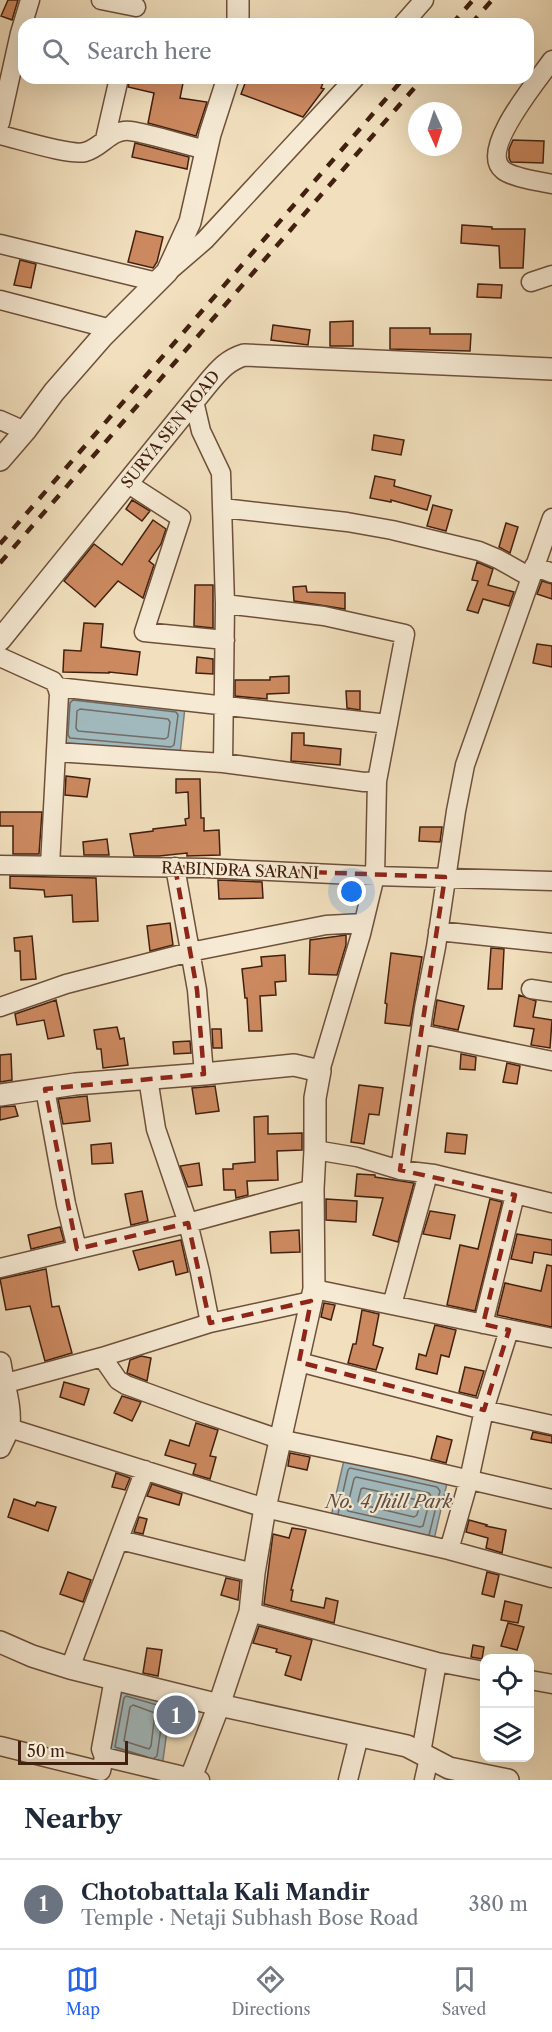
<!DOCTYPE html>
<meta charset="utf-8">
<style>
body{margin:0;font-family:"Libre Caslon Text",serif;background:#f2f2f3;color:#1f2937}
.controls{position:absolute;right:18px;bottom:18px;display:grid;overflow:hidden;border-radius:12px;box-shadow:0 6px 24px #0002}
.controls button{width:54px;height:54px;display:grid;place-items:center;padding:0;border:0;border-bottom:2px solid #e0e1e3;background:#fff;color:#1f2937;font:30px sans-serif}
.compass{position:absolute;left:408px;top:102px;width:54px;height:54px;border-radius:50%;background:#fff;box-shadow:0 6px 24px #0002;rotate:177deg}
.scale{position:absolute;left:18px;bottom:15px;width:110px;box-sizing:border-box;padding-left:6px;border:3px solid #42200f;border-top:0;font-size:16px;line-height:21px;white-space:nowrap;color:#42200f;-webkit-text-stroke:4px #f6ead4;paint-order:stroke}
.you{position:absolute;left:352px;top:892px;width:21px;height:21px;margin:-15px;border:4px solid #fff;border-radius:50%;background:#1a73e8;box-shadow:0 0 0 9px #1a73e833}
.badge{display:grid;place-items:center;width:39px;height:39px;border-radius:50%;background:#2563eb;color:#fff;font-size:20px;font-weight:700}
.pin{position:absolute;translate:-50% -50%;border:3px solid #fff;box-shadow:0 2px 6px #0006}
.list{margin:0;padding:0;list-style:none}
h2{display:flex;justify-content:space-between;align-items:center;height:78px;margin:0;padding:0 24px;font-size:26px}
h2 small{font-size:20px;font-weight:400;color:#747a83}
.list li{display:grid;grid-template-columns:39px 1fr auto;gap:18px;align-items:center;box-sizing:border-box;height:90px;padding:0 24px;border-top:2px solid #e0e1e3}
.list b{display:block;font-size:22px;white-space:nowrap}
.list p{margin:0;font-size:20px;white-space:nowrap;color:#747a83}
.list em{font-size:20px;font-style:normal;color:#747a83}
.icon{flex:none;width:33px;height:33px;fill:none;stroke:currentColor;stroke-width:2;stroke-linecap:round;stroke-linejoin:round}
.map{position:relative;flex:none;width:552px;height:1780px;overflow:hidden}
.search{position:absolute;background:#fff;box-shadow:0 6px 24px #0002;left:18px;right:18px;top:18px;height:66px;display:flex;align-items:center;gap:15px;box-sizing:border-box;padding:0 21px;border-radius:18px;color:#747a83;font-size:22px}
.sheet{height:168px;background:#fff}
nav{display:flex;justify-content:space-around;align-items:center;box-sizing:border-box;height:84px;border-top:2px solid #e0e1e3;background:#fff;font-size:16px;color:#747a83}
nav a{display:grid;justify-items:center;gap:3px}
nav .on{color:#2563eb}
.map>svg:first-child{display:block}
</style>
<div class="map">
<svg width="552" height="1780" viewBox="0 0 552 1780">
<rect width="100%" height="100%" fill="#f1dfbd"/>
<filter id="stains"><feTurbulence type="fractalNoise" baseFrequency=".00333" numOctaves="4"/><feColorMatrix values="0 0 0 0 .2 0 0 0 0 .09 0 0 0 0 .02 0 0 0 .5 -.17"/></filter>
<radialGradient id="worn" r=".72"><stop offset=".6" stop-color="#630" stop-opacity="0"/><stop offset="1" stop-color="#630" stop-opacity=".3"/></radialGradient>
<path fill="#a1b9bd" stroke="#7b7c77" stroke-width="1.5" d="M65,693l120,14 -5,47 -119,-11z
M344,1460l103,23 -14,61 -103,-23z
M120,1687l51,15 -9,65 -55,-15z"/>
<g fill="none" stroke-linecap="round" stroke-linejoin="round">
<path stroke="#726c66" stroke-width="1.5" d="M73,700l103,12 2,3 -4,30 -3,2 -101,-9 -2,-3 2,-32z
M80,709l88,10 2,3 -2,15 -3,2 -87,-8 -2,-3 1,-17z
M356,1477l73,16 2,3 -8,30 -3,1 -72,-16 -1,-3 7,-29z
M363,1488l55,12 2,3 -3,12 -3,2 -55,-13 -1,-3 3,-12z
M338,1514l10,-44 2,-2 87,19 3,4 -11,44
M133,1705l22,8 -4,33 -2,3 -25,-8 6,-34z
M147,1757l-32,-10 9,-49 2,-2 38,11 -7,49 -3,2"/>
</g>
<path fill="#cc8960" stroke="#42200f" stroke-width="1.5" d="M8,0h10l-6,20 -11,-4z
M130,78h54l-4,20 27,4 -11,34 -48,-13 6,-30 -26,-6z
M247,78h78l-4,10 3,1 -21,28 -62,-23z
M513,140l31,1 -1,22 -32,-1 -2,-4v-9z
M135,143l54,14 -2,12 -55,-12z
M462,225l30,2v2h33l-2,39h-23l-1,-22 -38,-3z
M136,231l27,6 -6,25 -4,6 -25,-6z
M20,260l16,4 -5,24 -17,-3z
M478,284l24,1 -1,13 -24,-1z
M353,321v25h-23v-24z
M273,325l37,5 -2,15 -37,-5z
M390,328h40v6h41l-1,17 -80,-2z
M374,435l30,5 -3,15 -29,-5z
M375,476l20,4 -1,6 37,10 -4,14 -36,-10v2l-21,-4z
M132,500l18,11 -8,10 -16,-12z
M433,505l19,5 -6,21 -19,-5z
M153,520l13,9 -5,15 -12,17 5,4 -11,33 -25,-17 -23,26 -31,-26 30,-37 28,21z
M506,523l12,4 -8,26 -11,-6z
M477,562l16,7 -5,16 26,7 -5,14 -26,-7 -5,14 -11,-3 11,-29 -6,-1z
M542,581l10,3v15l-15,-5z
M195,585h18v43l-19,-2z
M306,586l1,6 38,1v16l-51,-8 -1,-14z
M84,623l19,1 -2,23 39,5 -3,23 -28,-3v1l-46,-1 1,-22 17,1z
M537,644l15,2v21l-19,-4z
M197,657l16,2v15l-17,-1z
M289,676v17l-22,1v5l-32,-3v-16h35v-3z
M346,691h14v19l-13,-2z
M292,733h12v12l37,4 -1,16 -49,-4z
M66,776l24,3 -3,18 -22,-2z
M176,779h24l1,39h3v13l15,-1 1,25 -33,1v-3l-28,3h-25l-4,-22 23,-3v-2l33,-4 -1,-6 4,-1 -1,-26 -12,1z
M0,812h42l-3,42h-26v-28h-13z
M420,827h22l-2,15 -21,-1z
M107,839l2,16h-25l-1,-13z
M10,876l86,2 2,43 -25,1 -1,-27 -27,2 -1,-7 -34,-2z
M218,880l44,2 1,16 -44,1z
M170,923l3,22 -23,6 -3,-25z
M346,935v10l-9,30 -28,-1 1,-34z
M32,936l4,43 -15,1 -1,-29h-5l-1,-13z
M491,948l13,1 -2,40h-14z
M391,953l31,4 -12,69 -25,-3 2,-19 -2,-1z
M285,955l1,26 -11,1 1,13 -16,1 2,35h-13l-2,-33h-2l-3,-29 20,-3 -1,-9z
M519,995l17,6 -3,16 19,3 -2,28 -19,-3 3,-16 -20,-3z
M56,1000l8,36 -16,3 -4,-19 -27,5 -2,-11z
M437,1000l27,6 -6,24 -25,-5z
M117,1027l3,12 4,-1 4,27 -25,3 -2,-19h-4l-3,-19z
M212,1029h9l1,19h-9z
M190,1041l1,12 -17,1 -1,-12z
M11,1054l1,26 -12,2v-27z
M461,1054l15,3 -1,13 -15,-1z
M507,1063l13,3 -3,18 -14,-2z
M359,1085l24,3 -4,27 -10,-1 -5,30 -13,-2z
M215,1086l4,25 -23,3 -4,-26z
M87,1096l3,25 -27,3 -5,-25z
M15,1106l3,10 -18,4v-13z
M268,1116v18l34,-1v17l-25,1 1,29 -31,1 1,14 -12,3 -1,-8h-11l-1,-21h10v-5l22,-2 -1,-45z
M447,1133l20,2 -2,19 -20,-2z
M111,1143l2,20 -21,1 -1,-19z
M199,1163l3,22 -14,2 -8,-21z
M357,1174l18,1v2l39,6 -16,59 -25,-7 10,-37 -28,-2z
M142,1191l6,30 -17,4 -6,-31z
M326,1199l31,2 -1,21 -30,-2z
M490,1199l12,3 -27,109 -28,-6 13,-60 18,4z
M430,1211l25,4 -5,24 -27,-5z
M60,1227l4,14 -33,8 -3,-14z
M299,1230l1,22 -29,1 -1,-21z
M517,1234l35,6v15l-18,-3 -2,11 -21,-4z
M181,1240l7,32 -12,3 -3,-14 -34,9 -6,-19z
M547,1265l5,1v61l-55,-12 8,-32 36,8z
M46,1269l6,38 7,-1 13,47 -27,8 -15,-55 -24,4 -6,-31z
M324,1303l11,2 -4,15 -10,-3z
M362,1310l17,4 -6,31 10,3 -7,22 -28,-7 5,-19h3z
M435,1325l21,5 -7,27 -8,-2 -4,19 -21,-5 3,-15 7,2z
M141,1356l10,2 -4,23 -20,-8 3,-13z
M465,1367l19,4 -8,25 -17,-4z
M64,1382l25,7 -5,16 -24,-8z
M122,1396l19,6 -9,19 -18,-8z
M196,1423l22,7 -8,26 6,1 -6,22 -17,-5 3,-10 -31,-9 5,-15 19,6z
M533,1432l19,4v7l-21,-4z
M437,1436l15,4 -6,23 -15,-4z
M290,1453l20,4 -3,13 -19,-4z
M116,1473l14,5 -5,12 -13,-3z
M152,1484l30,10 -3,11 -32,-9z
M14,1499l21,7 2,-4 19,5 -8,24 -40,-14z
M139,1517l8,2 -4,15 -9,-2z
M469,1520l18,5 -1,1 20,4 -4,23 -16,-5 2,-10 -22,-6z
M292,1528l14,2 -15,60h2l-2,11 33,7 2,-10 12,3 -4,22 -70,-19 9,-70 16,4z
M68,1572l23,8 -8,22 -23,-8z
M487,1572l12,3 -5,22 -12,-3z
M226,1578l14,3 -2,19 -17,-5z
M505,1601l17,4 -4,18 -17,-3z
M508,1623l16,4 -7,23 -16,-4z
M259,1626l53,14 -11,40 -16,-5 6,-19 -15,-4 1,-3 -24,-6z
M473,1645l11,2 -2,12 -11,-2z
M147,1648l15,2 -4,26 -15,-3z"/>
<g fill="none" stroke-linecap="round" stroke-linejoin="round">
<defs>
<path id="minor" d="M101,0l35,7
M403,24l21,-24
M552,60c-13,19 -74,90 -49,110 10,8 36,11 49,14
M0,123l20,-90 10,-33
M0,135c18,4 70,21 85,17 18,-5 25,-23 45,-21 22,3 54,14 76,19
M105,139l14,-61
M0,244l157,38
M169,271l36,-31 150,-162
M531,282l21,-7
M0,300l111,29
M194,401l7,30 20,42 4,131 -2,159
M0,420l25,11
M127,483l54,35 -37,114 81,8
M223,508l124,14 45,8 87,21 19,8 32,18
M534,566l18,7
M0,657l53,24 4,6 2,7 -9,172
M57,687l331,37
M56,752l167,11 141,19 13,-1 28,-147 -81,-18 -99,-12
M0,865l205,3 170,8 177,5
M175,867l22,123 7,84
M438,931l114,12
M531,989l21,3
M0,1007l66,-23 124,-32 136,-27 37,-2
M421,1034l131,27
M320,1071l41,-137 14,-58 2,-95
M148,1078l8,51 32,94 12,49 10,51
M45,1089l21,115 11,45
M315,1150l42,7 43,13 34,4 118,29
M400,1170l24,-162 12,-61 20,-136 9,-46 87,-247
M0,1268l188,-45 125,-34
M314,1289l238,49
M392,1305l36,-131
M483,1324l32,-129
M102,1357l16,23 8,5 71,26 82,28 131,27 142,33
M299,1362l185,48 68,15
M3,1384l99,-27 108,-34 101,-22
M0,1425l265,83 184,42 103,28
M120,1540l134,33
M449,1550l20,-70 15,-70 25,-80
M250,1612l187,50 47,9
M70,1668l75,-198
M530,1680l22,4
M0,1746l101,25 3,-14 -3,-8 13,-70
M421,1753l16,-91
M104,1757l96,23
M348,1780l11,-44
M424,1780l5,-22"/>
<path id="tertiary" d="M238,24v-24
M0,460l25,-29 29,-39 48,-55 65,-65 23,-50 20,-88 18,-56
M0,640l209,-258c11,-13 19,-22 35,-27l308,14
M0,1095l75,-11 129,-10 90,-9 26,6 -5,27v52l-2,39 1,100 -49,219 -11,65 -4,39 -31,93 -29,75
M0,1363c3,21 11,41 9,62 -1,7 -6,15 -9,22
M0,1642l32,14 38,12 149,37 188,41 42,22 59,12"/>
</defs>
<use href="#minor" stroke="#6e503a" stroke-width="21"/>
<use href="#tertiary" stroke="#6e503a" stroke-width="24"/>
<use href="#minor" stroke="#f6ead4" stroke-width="18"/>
<use href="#tertiary" stroke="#f6ead4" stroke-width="21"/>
<path stroke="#42200f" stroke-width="4.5" stroke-dasharray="10 10" stroke-linecap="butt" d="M452,24l21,-24
M471,24l21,-24
M0,544l404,-466
M0,563l423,-485"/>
</g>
<path fill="none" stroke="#8f2418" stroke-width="4.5" stroke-dasharray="12 8" stroke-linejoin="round" d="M175,867l270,10 -45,293 115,25 -32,129 26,6 -25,80 -185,-48 12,-61 -101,22 -22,-100 -111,26 -32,-160 159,-15 -7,-84z"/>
<g text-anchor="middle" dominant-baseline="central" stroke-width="4.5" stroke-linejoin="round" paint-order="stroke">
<g font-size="16" fill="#42200f" stroke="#f6ead4">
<text transform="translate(170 429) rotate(-51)">SURYA SEN ROAD</text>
<text transform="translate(240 870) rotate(2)">RABINDRA SARANI</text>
</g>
<g font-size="18" font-style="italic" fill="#5e4e43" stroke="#f6ead4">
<text x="389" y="1502">No. 4 Jhill Park</text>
</g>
</g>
<rect width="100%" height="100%" filter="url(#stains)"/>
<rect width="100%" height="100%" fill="url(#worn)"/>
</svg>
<div class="controls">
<button><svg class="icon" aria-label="locate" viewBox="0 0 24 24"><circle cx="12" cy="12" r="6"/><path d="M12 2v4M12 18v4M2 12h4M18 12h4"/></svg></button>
<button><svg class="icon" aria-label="layers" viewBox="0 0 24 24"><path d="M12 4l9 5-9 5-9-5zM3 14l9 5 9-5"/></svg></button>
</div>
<svg class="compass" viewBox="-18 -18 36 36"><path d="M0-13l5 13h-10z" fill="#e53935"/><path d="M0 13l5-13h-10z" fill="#747a83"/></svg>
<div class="scale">50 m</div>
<div class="you"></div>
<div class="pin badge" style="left:176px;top:1715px;background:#6b7280">1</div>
<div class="search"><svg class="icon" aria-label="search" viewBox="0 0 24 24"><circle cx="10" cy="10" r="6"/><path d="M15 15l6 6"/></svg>Search here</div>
</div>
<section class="sheet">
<h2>Nearby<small></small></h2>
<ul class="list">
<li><span class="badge" style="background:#6b7280">1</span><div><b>Chotobattala Kali Mandir</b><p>Temple · Netaji Subhash Bose Road</p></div><em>380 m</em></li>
</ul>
</section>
<nav>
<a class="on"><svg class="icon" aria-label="map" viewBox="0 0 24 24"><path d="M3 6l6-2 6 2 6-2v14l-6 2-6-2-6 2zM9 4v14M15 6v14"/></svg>Map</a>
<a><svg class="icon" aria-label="directions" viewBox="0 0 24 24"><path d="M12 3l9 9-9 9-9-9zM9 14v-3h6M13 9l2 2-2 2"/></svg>Directions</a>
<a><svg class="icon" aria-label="saved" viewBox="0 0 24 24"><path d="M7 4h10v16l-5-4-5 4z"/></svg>Saved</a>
</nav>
